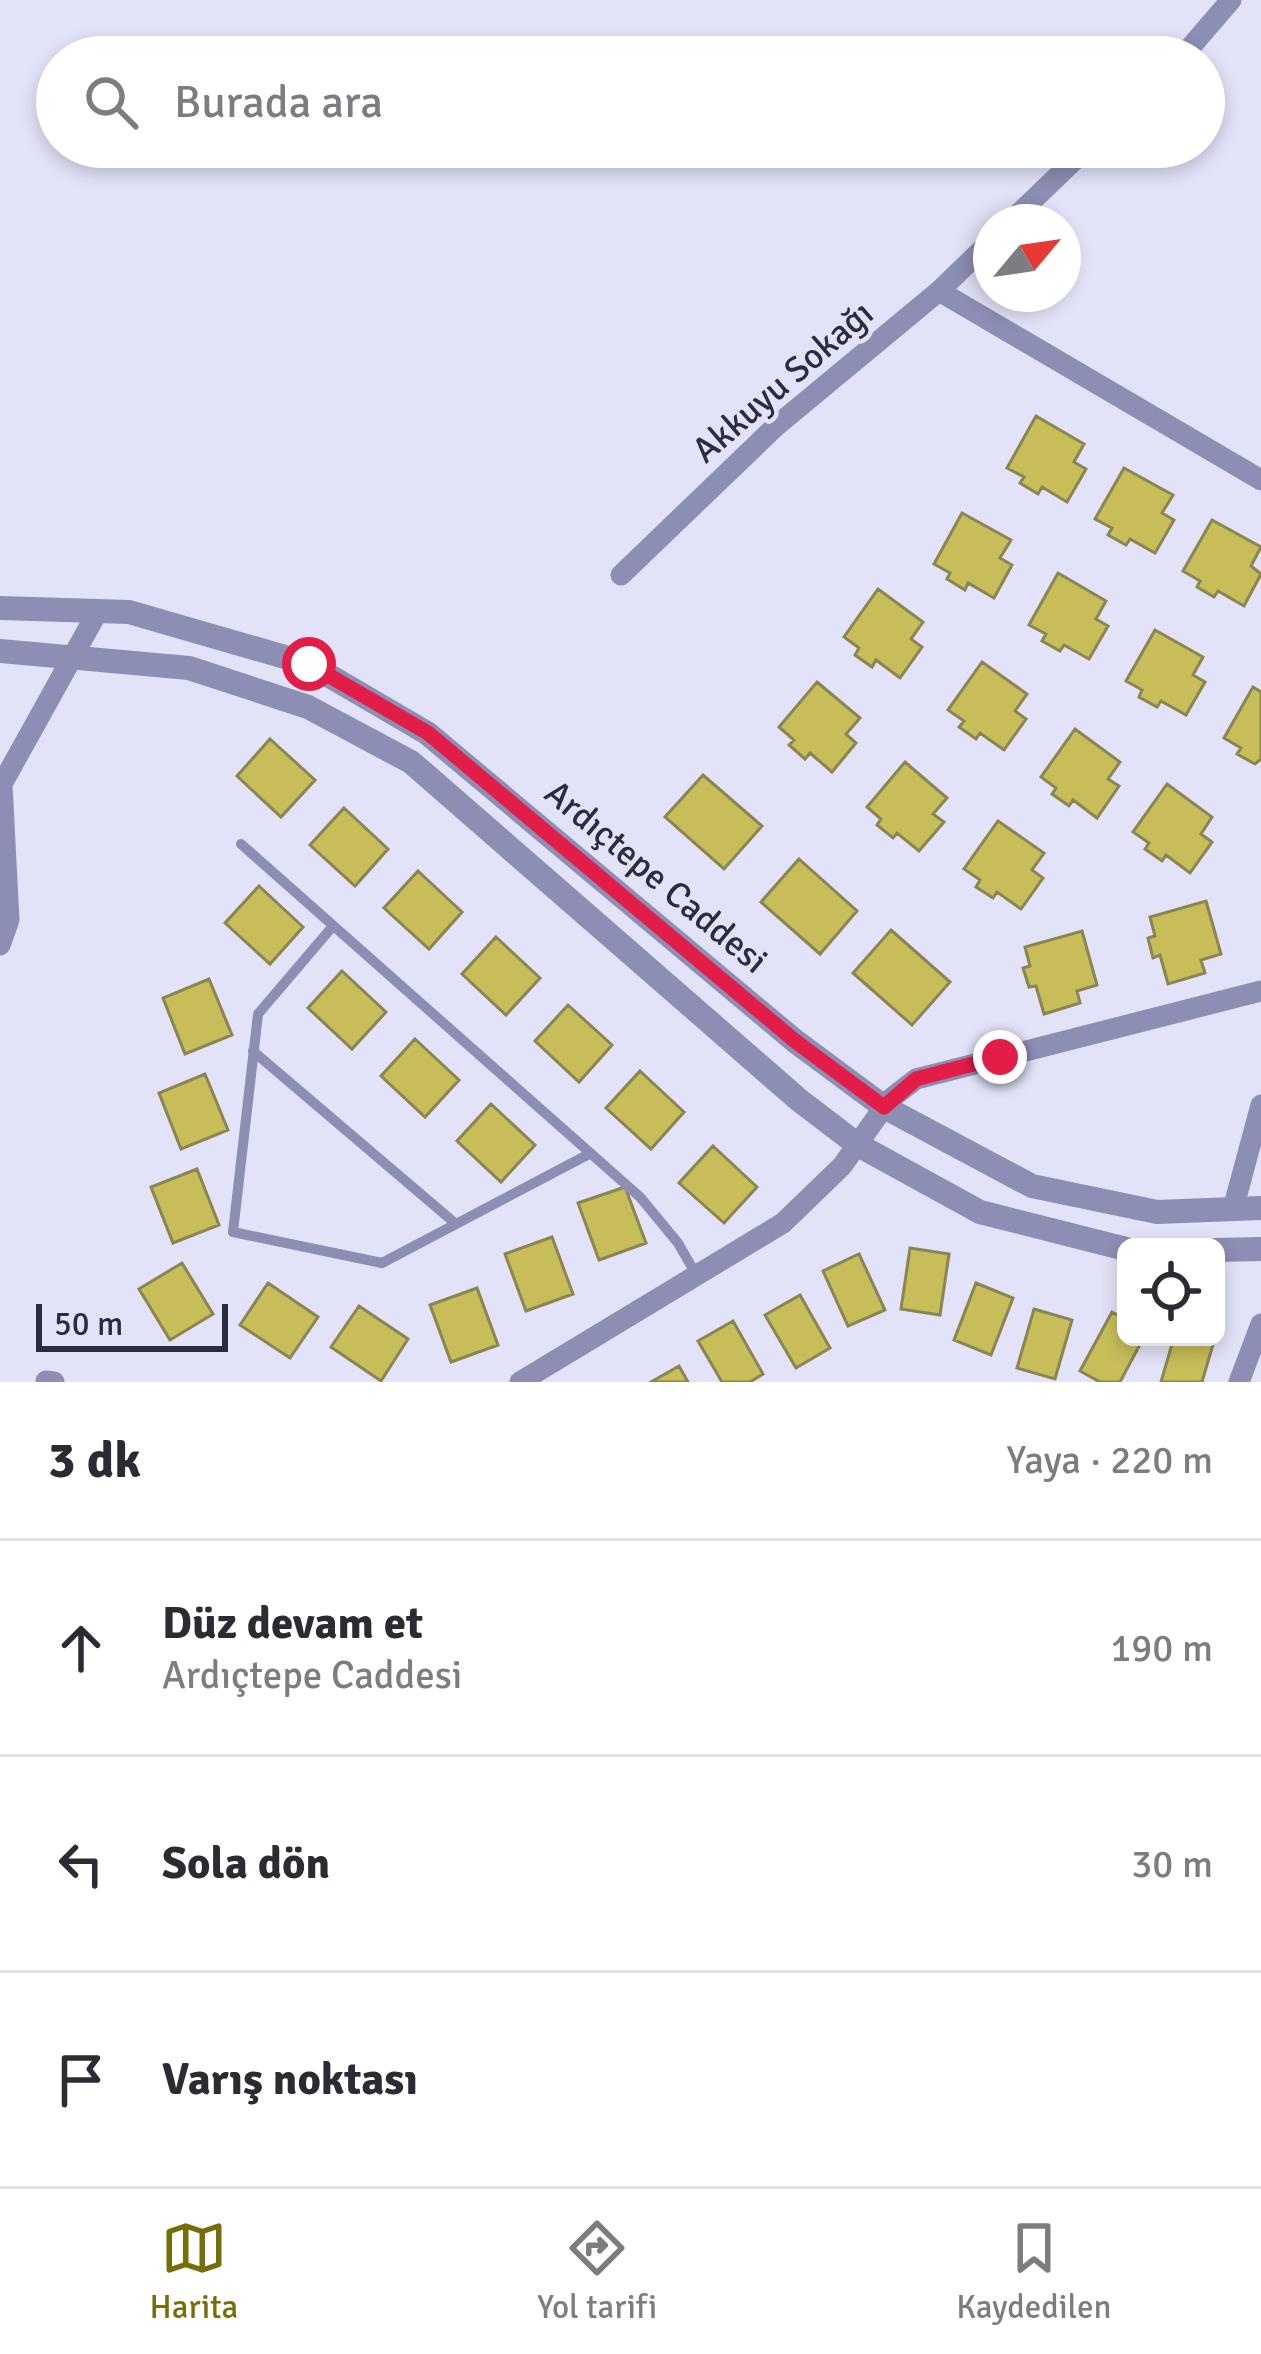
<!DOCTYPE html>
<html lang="tr">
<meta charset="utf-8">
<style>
body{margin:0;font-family:Signika,sans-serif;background:#f2f2f3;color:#2b2b33}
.controls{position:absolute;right:36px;bottom:36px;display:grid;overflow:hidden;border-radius:18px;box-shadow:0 6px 18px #0003}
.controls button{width:108px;height:108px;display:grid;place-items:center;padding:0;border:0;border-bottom:3px solid #e1e1e2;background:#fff;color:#2b2b33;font:60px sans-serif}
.compass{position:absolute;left:973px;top:204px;width:108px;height:108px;border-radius:50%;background:#fff;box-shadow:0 6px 18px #0003;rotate:61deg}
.scale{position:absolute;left:36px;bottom:30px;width:192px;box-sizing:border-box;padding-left:12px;border:6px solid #2c2c40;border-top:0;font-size:33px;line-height:42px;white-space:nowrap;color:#2c2c40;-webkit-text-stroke:9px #e2e3f8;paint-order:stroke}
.stop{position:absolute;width:36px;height:36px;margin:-27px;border:9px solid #e11d48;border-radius:50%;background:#fff}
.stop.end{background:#e11d48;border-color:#fff;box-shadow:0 3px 12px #0008}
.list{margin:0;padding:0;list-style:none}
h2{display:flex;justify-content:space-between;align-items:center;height:156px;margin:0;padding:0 48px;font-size:51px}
h2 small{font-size:39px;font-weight:400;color:#7c7c81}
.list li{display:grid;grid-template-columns:78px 1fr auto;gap:36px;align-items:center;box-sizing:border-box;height:216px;padding:0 48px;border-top:3px solid #e1e1e2}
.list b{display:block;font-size:45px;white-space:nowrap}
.list p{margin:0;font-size:39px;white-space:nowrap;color:#7c7c81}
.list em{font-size:39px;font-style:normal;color:#7c7c81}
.icon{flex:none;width:66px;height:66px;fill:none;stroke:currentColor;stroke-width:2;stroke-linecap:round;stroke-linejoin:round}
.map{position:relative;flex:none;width:1261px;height:1382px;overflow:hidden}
.search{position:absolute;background:#fff;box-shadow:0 6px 18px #0003;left:36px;right:36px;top:36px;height:132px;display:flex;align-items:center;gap:30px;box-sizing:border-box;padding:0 42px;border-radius:66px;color:#7c7c81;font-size:45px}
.sheet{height:804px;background:#fff}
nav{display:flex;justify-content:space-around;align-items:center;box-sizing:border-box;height:168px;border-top:3px solid #e1e1e2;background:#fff;font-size:33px;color:#7c7c81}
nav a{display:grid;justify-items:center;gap:6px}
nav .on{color:#766e0b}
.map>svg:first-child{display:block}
</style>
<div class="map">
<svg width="1261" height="1382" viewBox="0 0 1261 1382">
<rect width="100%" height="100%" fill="#e2e3f8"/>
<path fill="#c7be59" stroke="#8a8552" stroke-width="3" d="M1036,416l48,28 -10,18 12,7 -19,33 -25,-15 -4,7 -18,-11 4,-6 -17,-9z
M1124,468l49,27 -11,18 12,7 -19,33 -25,-14 -4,6 -18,-10 4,-7 -17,-9z
M962,513l49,27 -11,18 12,7 -18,33 -26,-15 -3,7 -18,-11 3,-6 -16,-9z
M1212,520l49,27 -10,19 10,8 -17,32 -26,-15 -4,6 -17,-10 3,-6 -17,-10z
M1058,573l48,28 -10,18 12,7 -19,33 -25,-14 -4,6 -18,-10 4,-7 -17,-9z
M878,589l45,33 -12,17 11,8 -22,31 -24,-18 -4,7 -17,-12 4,-7 -15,-11z
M1155,630l48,27 -10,18 12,7 -19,33 -25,-14 -4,6 -18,-10 3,-7 -16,-9z
M982,662l45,32 -12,17 11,8 -22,31 -24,-17 -4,6 -17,-12 5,-6 -16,-11z
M817,682l43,36 -14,16 10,9 -24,29 -22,-19 -5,6 -16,-14 5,-5 -15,-13z
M1253,687l8,5v67l-6,5 -18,-10 4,-6 -17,-10z
M1075,729l45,33 -12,17 11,7 -22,32 -24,-18 -4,6 -17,-12 4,-6 -15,-11z
M270,739l45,41 -34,37 -44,-41z
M905,762l42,36 -14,16 11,8 -25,29 -22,-18 -4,5 -16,-13 4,-6 -14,-12z
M703,775l59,51 -38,43 -59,-52z
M1167,784l45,33 -11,17 11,8 -22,31 -24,-18 -4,6 -17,-12 4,-6 -16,-11z
M344,808l44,41 -33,37 -45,-41z
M998,821l46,32 -12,17 11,8 -22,31 -24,-17 -4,6 -17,-11 4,-7 -16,-11z
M799,859l58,52 -37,43 -59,-52z
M418,871l44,41 -33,37 -45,-41z
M259,886l44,41 -33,37 -45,-41z
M1206,901l15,53 -20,6 4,13 -37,11 -8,-29 -7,3 -5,-20 7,-2 -5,-19z
M891,930l59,52 -38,43 -59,-52z
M1082,931l15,54 -20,6 3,12 -36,11 -8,-28 -7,1 -6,-19 7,-2 -5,-19z
M496,937l44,41 -34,37 -44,-41z
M342,971l44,41 -34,37 -44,-41z
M209,979l23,56 -47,19 -22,-56z
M568,1005l44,40 -33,37 -44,-41z
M415,1039l44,41 -34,37 -44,-41z
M640,1071l44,41 -33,37 -45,-41z
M205,1074l23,56 -47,19 -22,-56z
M491,1104l44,41 -34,37 -44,-41z
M713,1146l44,41 -33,36 -45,-40z
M197,1169l22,56 -46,18 -22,-56z
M625,1187l21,56 -47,17 -21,-57z
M552,1237l21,57 -47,17 -21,-57z
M910,1248l39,6 -9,61 -39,-6z
M859,1254l26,56 -37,16 -25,-55z
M182,1263l31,51 -43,26 -31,-51z
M268,1283l50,34 -28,41 -50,-33z
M976,1283l37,15 -22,57 -37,-15z
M477,1288l21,57 -47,17 -21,-57z
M800,1295l30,53 -34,20 -31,-53z
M359,1306l49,33 -27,42 -50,-34z
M1034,1309l38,11 -17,59 -38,-11z
M1112,1312l14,8v17h18l-24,45h-20l-20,-11z
M733,1321l30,53 -13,8h-28l-24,-41z
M1174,1337l40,4 -12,41h-41z
M679,1366l9,16h-37z"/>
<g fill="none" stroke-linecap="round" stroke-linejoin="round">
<path stroke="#8d8eb4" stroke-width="10" d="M241,844l399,353 38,46 19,33
M333,926l-75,88 -25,218 149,31 209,-110
M253,1051l203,173"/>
<path stroke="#8d8eb4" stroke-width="21" d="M1182,57l49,-57
M1010,222l78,-75
M939,291l322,189
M621,575l154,-148 164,-136 52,-50
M0,945l9,-25 -7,-136 96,-173
M1233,1209l28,-104
M46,1381l8,1
M520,1382l263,-159 59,-57 47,-66 27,-21 345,-88
M1239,1382l22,-58"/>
<path stroke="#8d8eb4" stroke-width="24" d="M0,608l129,4 180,52 118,69 368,308 89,66 148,79 125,26 104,-4
M0,651l189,17 119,39 103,55 388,338 59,45 122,67 146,37
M1216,1250l45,-1"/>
</g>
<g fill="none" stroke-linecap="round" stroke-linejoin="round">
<path stroke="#e11d48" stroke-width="15" d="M309,664l119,69 367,308 89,66 32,-28 84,-22"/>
</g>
<g text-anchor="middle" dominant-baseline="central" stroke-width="9" stroke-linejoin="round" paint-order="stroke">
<g font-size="36" fill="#2c2c40" stroke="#e2e3f8">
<text transform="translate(783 382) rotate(-41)">Akkuyu Sokağı</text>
<text transform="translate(656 877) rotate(40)">Ardıçtepe Caddesi</text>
</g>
</g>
</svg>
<div class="controls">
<button><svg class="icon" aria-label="locate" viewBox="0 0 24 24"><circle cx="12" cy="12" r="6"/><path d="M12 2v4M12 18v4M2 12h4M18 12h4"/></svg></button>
</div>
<svg class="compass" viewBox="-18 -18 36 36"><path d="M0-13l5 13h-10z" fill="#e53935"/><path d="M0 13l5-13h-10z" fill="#7c7c81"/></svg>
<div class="scale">50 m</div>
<div class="stop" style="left:309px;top:664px"></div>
<div class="stop end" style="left:1000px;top:1057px"></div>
<div class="search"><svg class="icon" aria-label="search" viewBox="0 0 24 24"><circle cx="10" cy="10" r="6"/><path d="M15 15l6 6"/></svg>Burada ara</div>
</div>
<section class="sheet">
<h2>3 dk<small>Yaya · 220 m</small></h2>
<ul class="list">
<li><svg class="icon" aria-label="ahead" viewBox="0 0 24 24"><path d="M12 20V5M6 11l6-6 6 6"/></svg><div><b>Düz devam et</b><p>Ardıçtepe Caddesi</p></div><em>190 m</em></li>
<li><svg class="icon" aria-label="left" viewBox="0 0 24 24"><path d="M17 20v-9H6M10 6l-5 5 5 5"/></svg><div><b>Sola dön</b></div><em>30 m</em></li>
<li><svg class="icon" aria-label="arrive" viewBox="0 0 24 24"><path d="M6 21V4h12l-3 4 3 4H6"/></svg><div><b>Varış noktası</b></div></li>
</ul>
</section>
<nav>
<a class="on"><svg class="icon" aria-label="map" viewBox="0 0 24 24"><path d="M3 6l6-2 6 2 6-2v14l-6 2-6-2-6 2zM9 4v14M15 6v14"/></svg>Harita</a>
<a><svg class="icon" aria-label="directions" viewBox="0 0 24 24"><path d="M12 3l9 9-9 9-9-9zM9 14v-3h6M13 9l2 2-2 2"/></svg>Yol tarifi</a>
<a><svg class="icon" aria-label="saved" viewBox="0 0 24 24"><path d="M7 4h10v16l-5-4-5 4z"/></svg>Kaydedilen</a>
</nav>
